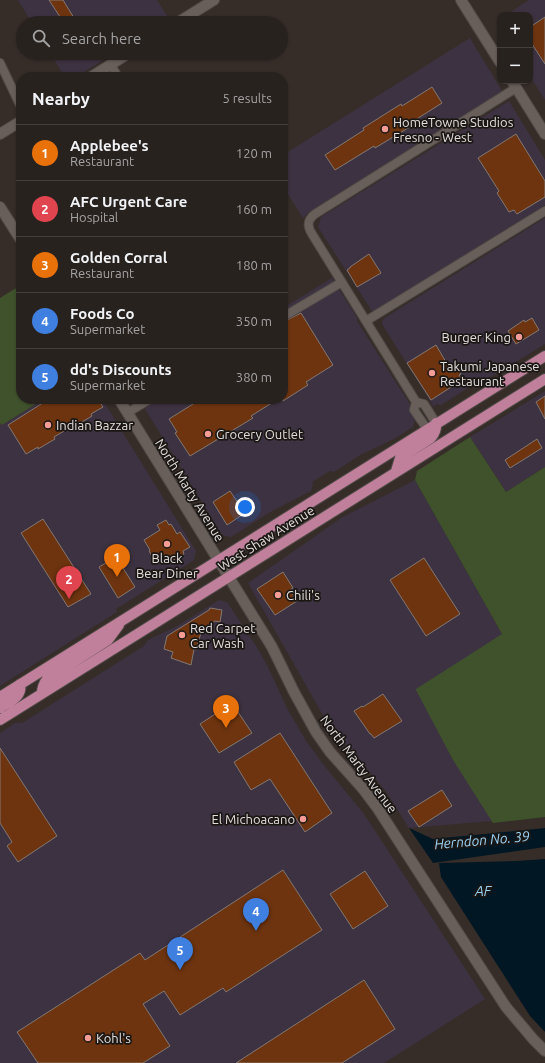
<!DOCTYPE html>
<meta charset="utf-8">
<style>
body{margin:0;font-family:Ubuntu,sans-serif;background:#302a28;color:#f1f3f6}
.controls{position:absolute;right:12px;top:12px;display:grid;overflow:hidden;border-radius:8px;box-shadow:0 1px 3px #0004}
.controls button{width:36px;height:36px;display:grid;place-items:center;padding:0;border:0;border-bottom:1px solid #443f3d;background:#28221f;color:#f1f3f6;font:20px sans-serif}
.you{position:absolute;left:245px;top:507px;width:14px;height:14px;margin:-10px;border:3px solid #fff;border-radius:50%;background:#1a73e8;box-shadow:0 0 0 6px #1a73e833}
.badge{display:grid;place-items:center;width:26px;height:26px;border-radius:50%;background:#f59c94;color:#fff;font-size:13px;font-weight:700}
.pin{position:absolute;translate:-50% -33px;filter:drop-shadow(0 1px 2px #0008)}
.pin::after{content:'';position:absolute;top:21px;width:14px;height:12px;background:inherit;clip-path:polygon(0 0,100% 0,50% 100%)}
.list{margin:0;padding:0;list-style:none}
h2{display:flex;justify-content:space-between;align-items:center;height:52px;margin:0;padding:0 16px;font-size:17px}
h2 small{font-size:13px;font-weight:400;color:#a5a4a4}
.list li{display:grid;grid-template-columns:26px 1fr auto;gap:12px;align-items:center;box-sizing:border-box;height:56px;padding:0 16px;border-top:1px solid #443f3d}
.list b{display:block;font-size:15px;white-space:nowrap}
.list p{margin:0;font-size:13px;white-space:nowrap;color:#a5a4a4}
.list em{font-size:13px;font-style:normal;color:#a5a4a4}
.icon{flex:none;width:22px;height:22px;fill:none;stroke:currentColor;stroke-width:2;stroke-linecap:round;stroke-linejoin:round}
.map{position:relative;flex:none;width:545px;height:1063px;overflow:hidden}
.search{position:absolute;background:#28221f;box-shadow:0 1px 3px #0004;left:16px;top:16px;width:272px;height:44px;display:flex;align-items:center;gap:10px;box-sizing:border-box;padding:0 14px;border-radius:22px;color:#a5a4a4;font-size:15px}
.panel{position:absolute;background:#28221f;box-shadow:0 1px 3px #0004;left:16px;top:72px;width:272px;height:332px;border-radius:16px}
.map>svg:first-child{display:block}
</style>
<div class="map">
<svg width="545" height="1063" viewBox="0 0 545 1063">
<rect width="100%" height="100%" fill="#362d29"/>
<path fill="#3d3241" d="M18,0h139l12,19 -7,4h-130z
M529,0h16v100l-15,-24v-61h-24z
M470,38l32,53 -193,121 -6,6 -20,-32v-31z
M50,53h64l-38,24h-11z
M509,101l36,59v45l-169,105 -4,1 -54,-84 3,-10z
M545,218v126l-45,28 -34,17 -25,16 -5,-1 -2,3 -52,-83 1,-5z
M332,278l25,40v3l59,93 -3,13 -19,12 -34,16 -26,17 -4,-1 -18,11 1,2 -2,7 -39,20 -41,26 -9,-2 -83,-136h144v-91z
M545,391v76l-39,25 -36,-55z
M44,399h58l94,152 -2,9 -78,49 1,3 -117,74v-263l2,2z
M415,480l87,154 -10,187 -83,7 -24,-38 -56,-64 -81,-143 59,-41 34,-24z
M219,600l8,2 31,47 10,18 20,43 18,31 17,23 41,50 121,185 -101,64h-384v-330l15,-10h7l122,-77 4,-6 31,-15z"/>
<path fill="#3f522c" d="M21,285v114h23l-42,26 -2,-2v-125z
M470,437l36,55 39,-25v350l-52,6 -40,-63 -37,-70v-1l86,-55 -87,-154 2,-9z"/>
<path fill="#011723" d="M409,828l24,11 112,-11v19l-112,16z
M545,859v173l-15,-16 -89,-139 -2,-14 78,-2z"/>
<path fill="#6e340f" stroke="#827873" d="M49,0h14l11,18 -8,5h-2z
M545,17v47l-15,-23v-14z
M432,87l10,16 -30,19 1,3 -38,23 -1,-2 -39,24 -10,-15 39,-25 -1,-2 38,-24 1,2z
M516,134l29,47v16l-28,17 -3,-4 -5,2 -12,-19 2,-2 -21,-33z
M369,254l12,19 -24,14 -10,-17 3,-2v-1z
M301,313l32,52 -27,17 2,3 -25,16v-79z
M532,318l7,12 -23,14 -8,-13 16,-11 1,2z
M436,345l14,24 6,-3 5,8 -2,1 3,5 -31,20 -24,-37z
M545,396v23l-9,-17z
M49,399h49l5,8 -12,7 1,2 -17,10 -1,-1 -20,12 1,2 -17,10v-2l-12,7 -18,-29z
M201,399h77l-27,17 2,2 -63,38 -15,-23 2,-1 -8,-13z
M537,439l5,9 -32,20 -5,-8z
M230,491l15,22 -18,12 -14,-23z
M43,519l48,75 -23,13 -47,-74z
M166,520l3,5 2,-1 6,10 3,-2 10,15 -7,4 1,3 -16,9 -5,-7 -5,2h-5l-4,-7 1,-1 -6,-10 16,-10 -3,-5z
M116,557l19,30 -17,11 -19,-31z
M424,558l36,56 -34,22 -36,-56z
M283,572l10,16 -3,2 7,11 -22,14 -18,-26z
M210,608l12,2 -2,12 -5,-1 -13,8 -6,21 -2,-1 -3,16 -20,-7 2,-6 -9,-3 3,-13 42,-26z
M383,694l19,27 -28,17 -3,-4h-1l-16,-23 8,-5 1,1z
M232,703l20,30 -33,20 -19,-29z
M280,733l52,80 -27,19 -35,-53 -19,11 -17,-28z
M0,748l57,88 -39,26 -11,-16 5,-4 -12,-19z
M442,790l10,16 -33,21 -11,-16z
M283,870l39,60 -96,62 -3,-4 -43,27 -16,-24 -21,13 27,42 -27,17h-105l-21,-31 123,-79 5,7z
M365,871l23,35 -35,23 -23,-35z
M364,980l31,49 -53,34h-106z"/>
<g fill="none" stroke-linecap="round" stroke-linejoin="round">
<defs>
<path id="street" d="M0,63l21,44
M111,65l7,12
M283,317l59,-35
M366,321l179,-110
M416,402l-2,8 13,19
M127,413l23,-14
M436,423l-12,-19 -8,-2 -104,-168c-5,-8 -5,-14 3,-20l201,-126"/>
<path id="secondary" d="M461,0l39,62
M177,23l37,-23
M91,77l38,-24
M512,81l33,53
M0,134l21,-13
M0,207l21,33
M119,399l153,248 22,45 22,40 14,20 33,37 15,20 128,198 27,32 12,12"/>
<path id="primary" d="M396,471l4,-13 31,-20c4,-5 6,-9 5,-15
M42,693c0,-6 2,-10 5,-14l61,-39 11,-15
M0,697l545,-341
M0,708c9,-6 23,-11 20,-24
M0,720l545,-341"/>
</defs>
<use href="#street" stroke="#504a46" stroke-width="10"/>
<use href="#secondary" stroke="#504a46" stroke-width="12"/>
<use href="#primary" stroke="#504a46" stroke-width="12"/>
<use href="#street" stroke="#685e5a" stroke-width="8"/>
<use href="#secondary" stroke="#685e5a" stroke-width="10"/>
<use href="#primary" stroke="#c07f9b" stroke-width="10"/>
</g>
<g fill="#f59c94" stroke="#1a1715" stroke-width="1.5">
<circle cx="385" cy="129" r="4"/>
<circle cx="519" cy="337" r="4"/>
<circle cx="432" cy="373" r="4"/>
<circle cx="48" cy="425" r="4"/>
<circle cx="208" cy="434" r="4"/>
<circle cx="167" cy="544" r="4"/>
<circle cx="278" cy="595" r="4"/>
<circle cx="182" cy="635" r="4"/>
<circle cx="303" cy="819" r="4"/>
<circle cx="88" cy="1038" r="4"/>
</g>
<g text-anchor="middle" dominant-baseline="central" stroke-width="3.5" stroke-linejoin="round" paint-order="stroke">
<g font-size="13" fill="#e3dddb" stroke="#1a1715" text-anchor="start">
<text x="393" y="122">HomeTowne Studios<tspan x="393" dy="15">Fresno - West</tspan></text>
<text x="511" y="337" text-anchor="end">Burger King</text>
<text x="440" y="366">Takumi Japanese<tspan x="440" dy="15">Restaurant</tspan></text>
<text x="56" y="425">Indian Bazzar</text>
<text x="216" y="434">Grocery Outlet</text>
<text x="167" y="558" text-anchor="middle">Black<tspan x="167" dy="15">Bear Diner</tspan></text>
<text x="286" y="595">Chili's</text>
<text x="190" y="628">Red Carpet<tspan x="190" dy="15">Car Wash</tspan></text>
<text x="295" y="819" text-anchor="end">El Michoacano</text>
<text x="96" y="1038">Kohl's</text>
</g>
<g font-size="13" fill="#e3dddb" stroke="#1a1715">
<text transform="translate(190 490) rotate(58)">North Marty Avenue</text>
<text transform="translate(266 538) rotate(-32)">West Shaw Avenue</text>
<text transform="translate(359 764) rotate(53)">North Marty Avenue</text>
</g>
<g font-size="14" font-style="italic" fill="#99d2f4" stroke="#1a1715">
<text transform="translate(482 840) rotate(-5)">Herndon No. 39</text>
<text x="483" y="891">AF</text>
</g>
</g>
</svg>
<div class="controls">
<button>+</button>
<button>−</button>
</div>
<div class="you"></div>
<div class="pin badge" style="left:117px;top:577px;background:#e8710a">1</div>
<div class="pin badge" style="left:69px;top:599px;background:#e0444e">2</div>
<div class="pin badge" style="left:226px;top:728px;background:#e8710a">3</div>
<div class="pin badge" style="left:256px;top:931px;background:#3f7fe0">4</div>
<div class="pin badge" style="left:180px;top:970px;background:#3f7fe0">5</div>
<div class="search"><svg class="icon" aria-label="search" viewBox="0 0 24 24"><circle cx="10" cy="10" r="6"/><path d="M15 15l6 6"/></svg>Search here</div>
<section class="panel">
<h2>Nearby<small>5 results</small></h2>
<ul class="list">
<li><span class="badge" style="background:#e8710a">1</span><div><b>Applebee's</b><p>Restaurant</p></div><em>120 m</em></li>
<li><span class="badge" style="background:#e0444e">2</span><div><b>AFC Urgent Care</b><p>Hospital</p></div><em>160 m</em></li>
<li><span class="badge" style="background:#e8710a">3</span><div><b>Golden Corral</b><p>Restaurant</p></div><em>180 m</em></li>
<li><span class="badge" style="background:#3f7fe0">4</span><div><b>Foods Co</b><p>Supermarket</p></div><em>350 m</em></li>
<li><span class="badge" style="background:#3f7fe0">5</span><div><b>dd's Discounts</b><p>Supermarket</p></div><em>380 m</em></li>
</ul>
</section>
</div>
